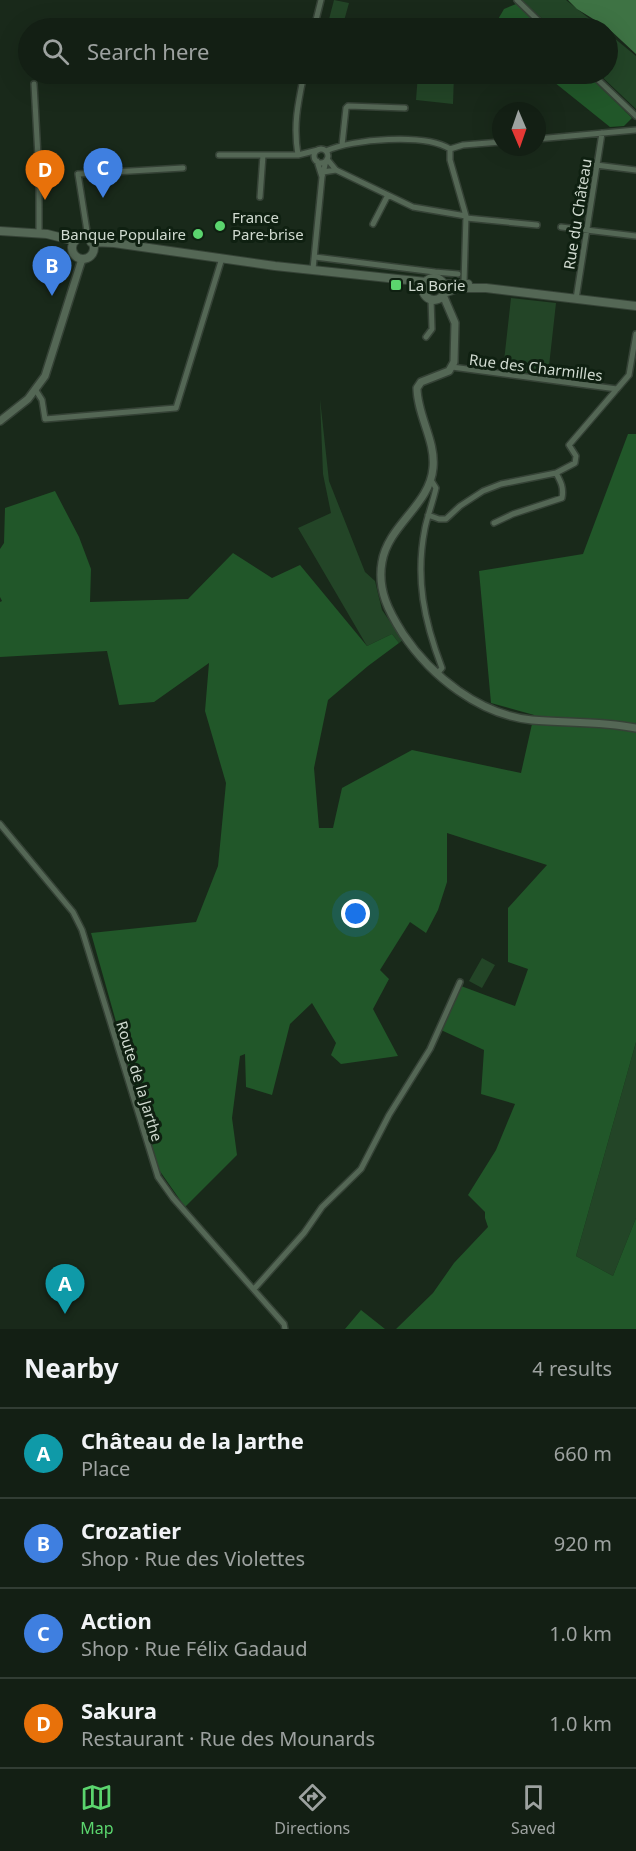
<!DOCTYPE html>
<meta charset="utf-8">
<style>
body{margin:0;font-family:"Noto Sans",sans-serif;background:#202c22;color:#f1f3f6}
.compass{position:absolute;left:492px;top:102px;width:54px;height:54px;border-radius:50%;background:#131f14;box-shadow:0 6px 24px #0002;rotate:178deg}
.you{position:absolute;left:356px;top:914px;width:21px;height:21px;margin:-15px;border:4px solid #fff;border-radius:50%;background:#1a73e8;box-shadow:0 0 0 9px #1a73e833}
.badge{display:grid;place-items:center;width:39px;height:39px;border-radius:50%;background:#5bd56e;color:#fff;font-size:20px;font-weight:700}
.pin{position:absolute;translate:-50% -50px;filter:drop-shadow(0 2px 3px #0008)}
.pin::after{content:'';position:absolute;top:32px;width:21px;height:18px;background:inherit;clip-path:polygon(0 0,100% 0,50% 100%)}
.list{margin:0;padding:0;list-style:none}
h2{display:flex;justify-content:space-between;align-items:center;height:78px;margin:0;padding:0 24px;font-size:26px}
h2 small{font-size:20px;font-weight:400;color:#9da2a0}
.list li{display:grid;grid-template-columns:39px 1fr auto;gap:18px;align-items:center;box-sizing:border-box;height:90px;padding:0 24px;border-top:2px solid #323d34}
.list b{display:block;font-size:22px;white-space:nowrap}
.list p{margin:0;font-size:20px;white-space:nowrap;color:#9da2a0}
.list em{font-size:20px;font-style:normal;color:#9da2a0}
.icon{flex:none;width:33px;height:33px;fill:none;stroke:currentColor;stroke-width:2;stroke-linecap:round;stroke-linejoin:round}
.map{position:relative;flex:none;width:636px;height:1329px;overflow:hidden}
.search{position:absolute;background:#131f14;box-shadow:0 6px 24px #0002;left:18px;right:18px;top:18px;height:66px;display:flex;align-items:center;gap:15px;box-sizing:border-box;padding:0 21px;border-radius:33px;color:#9da2a0;font-size:22px}
.sheet{height:438px;background:#131f14}
nav{display:flex;justify-content:space-around;align-items:center;box-sizing:border-box;height:84px;border-top:2px solid #323d34;background:#131f14;font-size:16px;color:#9da2a0}
nav a{display:grid;justify-items:center;gap:3px}
nav .on{color:#5bd56e}
.map>svg:first-child{display:block}
</style>
<div class="map">
<svg width="636" height="1329" viewBox="0 0 636 1329">
<rect width="100%" height="100%" fill="#19291a"/>
<path fill="#234527" d="M334,0l15,3 -7,25 -15,-1z
M522,0h44l35,28h-49z
M608,33l28,23v53l-37,-35h9z
M418,74h36l-1,30 -37,-4z
M511,298l45,5 -8,72 -45,-5z
M320,399l9,82 36,91 10,9 7,29 21,30 -4,3 -7,-9 -25,12 -69,-118 33,-15 -8,-39z
M482,958l13,7 -13,23 -13,-7z
M636,1042v176l-23,58 -37,-20z"/>
<path fill="#215729" d="M516,4l25,24h-48l11,-19z
M544,74h43l45,44 -8,8 -14,1z
M628,434h8v608l-60,214 37,20 23,-58v111h-240l37,-36 21,-30 34,-36 -3,-9v-6l-17,-17 28,-45 19,-46 -34,-10 3,-44 -43,-20 20,-44 54,20 13,-37 -20,-7v-54l39,-43 -100,-32v49l-9,28 -12,23 -16,-11 -30,48 9,9 -16,30 25,47 -57,8 -10,-9 5,-12 -24,-40 -22,21 -18,71 -26,-8 -1,-33 -5,2 -8,62 5,37 -52,52 -28,-40 -66,-234 105,-11 22,-56 8,-83 -21,-72 4,-48 -55,39 -35,3 -12,-54 -107,6v-55l2,-1 -2,-4v-48l4,-6 1,-35 50,-17 24,46 12,32 -1,33 98,-3 45,-46 39,25 28,-13 67,81 25,-12 7,9 -31,23 -40,34 -14,68 5,60h14l9,-40 70,-38 109,23 13,-58 -43,-12 -12,-132 104,-17z
M361,1310l24,19h-40z"/>
<path fill="#3e7344" d="M568,0h68v54l-28,-26 -31,-19z"/>
<g fill="none" stroke-linecap="round" stroke-linejoin="round">
<defs>
<path id="minor" d="M517,0l29,28
M314,28l7,-28
M592,74l44,42
M34,84l5,91v59
M537,139l99,-9
M342,145l4,-37 2,-2 57,2
M450,149v11l16,56 -2,67 -3,2
M314 156a7 7 0 1 1 14 0a7 7 0 1 1-14 0Z
M326,151c26,-12 99,-18 124,-2l13,-4 38,-3
M219,155h79l20,-5
M298,155c-5,-30 0,-52 6,-81
M317,161l5,16 4,-16
M596,165l40,5
M336,170l77,37 53,9
M323,172l13,-2 -9,-11
M260,197l3,-42
M466,218l71,7
M373,224l15,-29
M561,227l75,9
M86,238l1,-7 -9,-57 105,-6
M315,257l120,15v6
M313,269l9,-92
M435,272l23,2
M576,299l26,-166
M426,337l6,-8 -1,-30
M452,367l165,22
M35,389l7,11 3,19 131,-11 46,-150
M431,480l5,8c-3,14 -8,26 -11,40 -10,50 -1,93 17,140l-5,6
M428,515l11,4h7l14,-13 23,-15 18,-7 55,-11 19,-10 1,-7 -7,-11 60,-70 7,-41
M494,523l19,-9 49,-16c2,-10 -1,-16 -6,-25
M0,824l73,88 9,18 76,247 15,21 111,126 1,5
M254,1289l50,-56 18,-26 39,-38 28,-54 41,-66 30,-67"/>
<path id="tertiary" d="M443,295l12,28 -1,39 -5,9 -28,11 -4,6c0,27 19,53 16,80 -3,37 -45,57 -51,94 -5,28 7,50 21,72 28,42 77,81 129,86 35,3 69,1 104,8
M0,421l28,-22 17,-23 37,-117"/>
<path id="secondary" d="M0,231l47,3 28,7
M72 248a11 11 0 1 1 22 0a11 11 0 1 1-22 0Z
M91,242l23,1 161,23 151,16
M423 289a11 11 0 1 1 22 0a11 11 0 1 1-22 0Z
M444,284h24
M444,293l14,-5h28l150,18"/>
</defs>
<use href="#minor" stroke="#354236" stroke-width="8"/>
<use href="#tertiary" stroke="#354236" stroke-width="10"/>
<use href="#secondary" stroke="#354236" stroke-width="10"/>
<use href="#minor" stroke="#546755" stroke-width="5"/>
<use href="#tertiary" stroke="#546755" stroke-width="7"/>
<use href="#secondary" stroke="#546755" stroke-width="8"/>
</g>
<g fill="#5bd56e" stroke="#0f2011" stroke-width="2">
<circle cx="220" cy="226" r="6"/>
<circle cx="198" cy="234" r="6"/>
<rect x="390" y="279" width="12" height="12" rx="3"/>
</g>
<g text-anchor="middle" dominant-baseline="central" stroke-width="6" stroke-linejoin="round" paint-order="stroke">
<g font-size="15" fill="#d0dad0" stroke="#0f2011">
<text transform="translate(577 214) rotate(-81)">Rue du Château</text>
<text transform="translate(536 367) rotate(7)">Rue des Charmilles</text>
<text transform="translate(140 1081) rotate(73)">Route de la Jarthe</text>
</g>
<g font-size="15" fill="#d0dad0" stroke="#0f2011" text-anchor="start">
<text x="232" y="217">France<tspan x="232" dy="17">Pare-brise</tspan></text>
<text x="186" y="234" text-anchor="end">Banque Populaire</text>
<text x="408" y="285">La Borie</text>
</g>
</g>
</svg>
<svg class="compass" viewBox="-18 -18 36 36"><path d="M0-13l5 13h-10z" fill="#e53935"/><path d="M0 13l5-13h-10z" fill="#9da2a0"/></svg>
<div class="you"></div>
<div class="pin badge" style="left:65px;top:1314px;background:#0f9aa8">A</div>
<div class="pin badge" style="left:52px;top:296px;background:#3f7fe0">B</div>
<div class="pin badge" style="left:103px;top:198px;background:#3f7fe0">C</div>
<div class="pin badge" style="left:45px;top:200px;background:#e8710a">D</div>
<div class="search"><svg class="icon" aria-label="search" viewBox="0 0 24 24"><circle cx="10" cy="10" r="6"/><path d="M15 15l6 6"/></svg>Search here</div>
</div>
<section class="sheet">
<h2>Nearby<small>4 results</small></h2>
<ul class="list">
<li><span class="badge" style="background:#0f9aa8">A</span><div><b>Château de la Jarthe</b><p>Place</p></div><em>660 m</em></li>
<li><span class="badge" style="background:#3f7fe0">B</span><div><b>Crozatier</b><p>Shop · Rue des Violettes</p></div><em>920 m</em></li>
<li><span class="badge" style="background:#3f7fe0">C</span><div><b>Action</b><p>Shop · Rue Félix Gadaud</p></div><em>1.0 km</em></li>
<li><span class="badge" style="background:#e8710a">D</span><div><b>Sakura</b><p>Restaurant · Rue des Mounards</p></div><em>1.0 km</em></li>
</ul>
</section>
<nav>
<a class="on"><svg class="icon" aria-label="map" viewBox="0 0 24 24"><path d="M3 6l6-2 6 2 6-2v14l-6 2-6-2-6 2zM9 4v14M15 6v14"/></svg>Map</a>
<a><svg class="icon" aria-label="directions" viewBox="0 0 24 24"><path d="M12 3l9 9-9 9-9-9zM9 14v-3h6M13 9l2 2-2 2"/></svg>Directions</a>
<a><svg class="icon" aria-label="saved" viewBox="0 0 24 24"><path d="M7 4h10v16l-5-4-5 4z"/></svg>Saved</a>
</nav>
